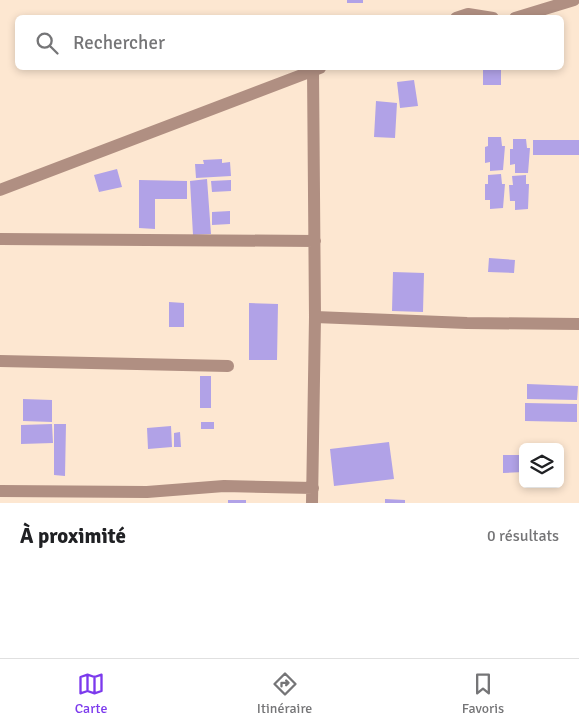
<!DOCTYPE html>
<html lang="fr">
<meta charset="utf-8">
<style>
body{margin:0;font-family:Signika,sans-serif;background:#f6f6f6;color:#202124}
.controls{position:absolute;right:15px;bottom:15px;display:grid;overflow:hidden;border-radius:8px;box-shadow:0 2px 8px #0003}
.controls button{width:45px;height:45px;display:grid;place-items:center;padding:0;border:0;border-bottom:1px solid #e0e0e0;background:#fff;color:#202124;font:25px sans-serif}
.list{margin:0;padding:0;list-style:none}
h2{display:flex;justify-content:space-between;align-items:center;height:65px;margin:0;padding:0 20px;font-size:21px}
h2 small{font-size:16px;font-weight:400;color:#757577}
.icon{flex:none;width:28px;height:28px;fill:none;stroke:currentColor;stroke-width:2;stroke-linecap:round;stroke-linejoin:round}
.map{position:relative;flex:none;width:579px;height:503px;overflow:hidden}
.search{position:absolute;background:#fff;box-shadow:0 2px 8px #0003;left:15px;right:15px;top:15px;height:55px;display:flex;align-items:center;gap:12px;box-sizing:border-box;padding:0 18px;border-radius:8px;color:#757577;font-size:19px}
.sheet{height:155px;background:#fff}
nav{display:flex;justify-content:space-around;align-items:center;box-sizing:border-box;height:70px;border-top:1px solid #e0e0e0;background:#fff;font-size:14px;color:#757577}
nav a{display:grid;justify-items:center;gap:2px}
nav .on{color:#7c3aed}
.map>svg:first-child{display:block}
</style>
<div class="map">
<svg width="579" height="503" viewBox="0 0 579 503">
<rect width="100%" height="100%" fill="#fde7d1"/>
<path fill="#b1a2e7" d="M347,0h16v3h-16z
M483,70h18v15h-18z
M414,80l4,26 -18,2 -3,-26z
M376,101l21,2 -2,35 -21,-1z
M488,137h13l1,9h3l-2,24 -13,1v-9l-5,1v-16l3,-1z
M513,139h13l1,9h3l-2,25h-13v-9l-5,1v-16h3z
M533,140h46v15h-46z
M222,159v4l8,-1 1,14 -35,2 -1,-14h9l-1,-4z
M117,169l5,18 -23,5 -5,-17z
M501,174l1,10h3l-2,24 -13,1v-9h-5v-16h3v-9z
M526,175v9h3l-1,25 -13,1v-9h-5l-1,-16h4l-1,-9z
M207,179l4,55 -18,1 -3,-54z
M139,180l48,1v18h-32v30l-16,-1z
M231,180v11l-19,1 -1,-11z
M230,211v13l-18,1v-13z
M489,258l26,2 -1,13 -26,-1z
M393,272l31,1 -1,39 -31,-1z
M169,302l15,1v24h-15z
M249,303l29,1 -1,56h-28z
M200,376h11v32h-11z
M527,384l51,2 -1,14 -50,-1z
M23,399l29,1v22l-29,-1z
M525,403l52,1v18l-52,-1z
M201,422h13v7h-13z
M52,424l1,19 -32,1v-19z
M54,424h12l-1,52 -11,-1z
M171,426l1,21 -24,2 -1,-21z
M180,432l1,15h-7v-14z
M389,442l5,37 -60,7 -4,-37z
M503,455h20v17l-20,1z
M385,499l20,1v3h-20z
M228,500h18v3h-18z"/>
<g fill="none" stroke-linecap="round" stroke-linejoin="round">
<path stroke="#b08f82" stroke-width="12" d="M456,18l12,-4 25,4
M515,18l59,-18
M0,190l320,-122
M0,239l315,2
M315,317l152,6 112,1
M0,361l228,5
M0,491l147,1 77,-6 89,2
M312,503l3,-186 -2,-247"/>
</g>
</svg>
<div class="controls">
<button><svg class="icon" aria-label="layers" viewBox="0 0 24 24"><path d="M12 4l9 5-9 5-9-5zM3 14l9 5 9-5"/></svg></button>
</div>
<div class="search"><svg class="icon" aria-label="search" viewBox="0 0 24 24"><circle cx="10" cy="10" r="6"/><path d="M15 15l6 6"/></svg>Rechercher</div>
</div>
<section class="sheet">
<h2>À proximité<small>0 résultats</small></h2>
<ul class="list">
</ul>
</section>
<nav>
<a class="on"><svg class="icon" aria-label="map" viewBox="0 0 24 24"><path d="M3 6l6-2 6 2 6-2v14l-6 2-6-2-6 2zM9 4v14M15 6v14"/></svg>Carte</a>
<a><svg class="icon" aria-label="directions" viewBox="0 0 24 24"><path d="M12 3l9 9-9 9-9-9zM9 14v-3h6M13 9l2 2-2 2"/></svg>Itinéraire</a>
<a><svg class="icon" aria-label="saved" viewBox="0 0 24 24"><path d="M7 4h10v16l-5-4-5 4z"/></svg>Favoris</a>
</nav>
